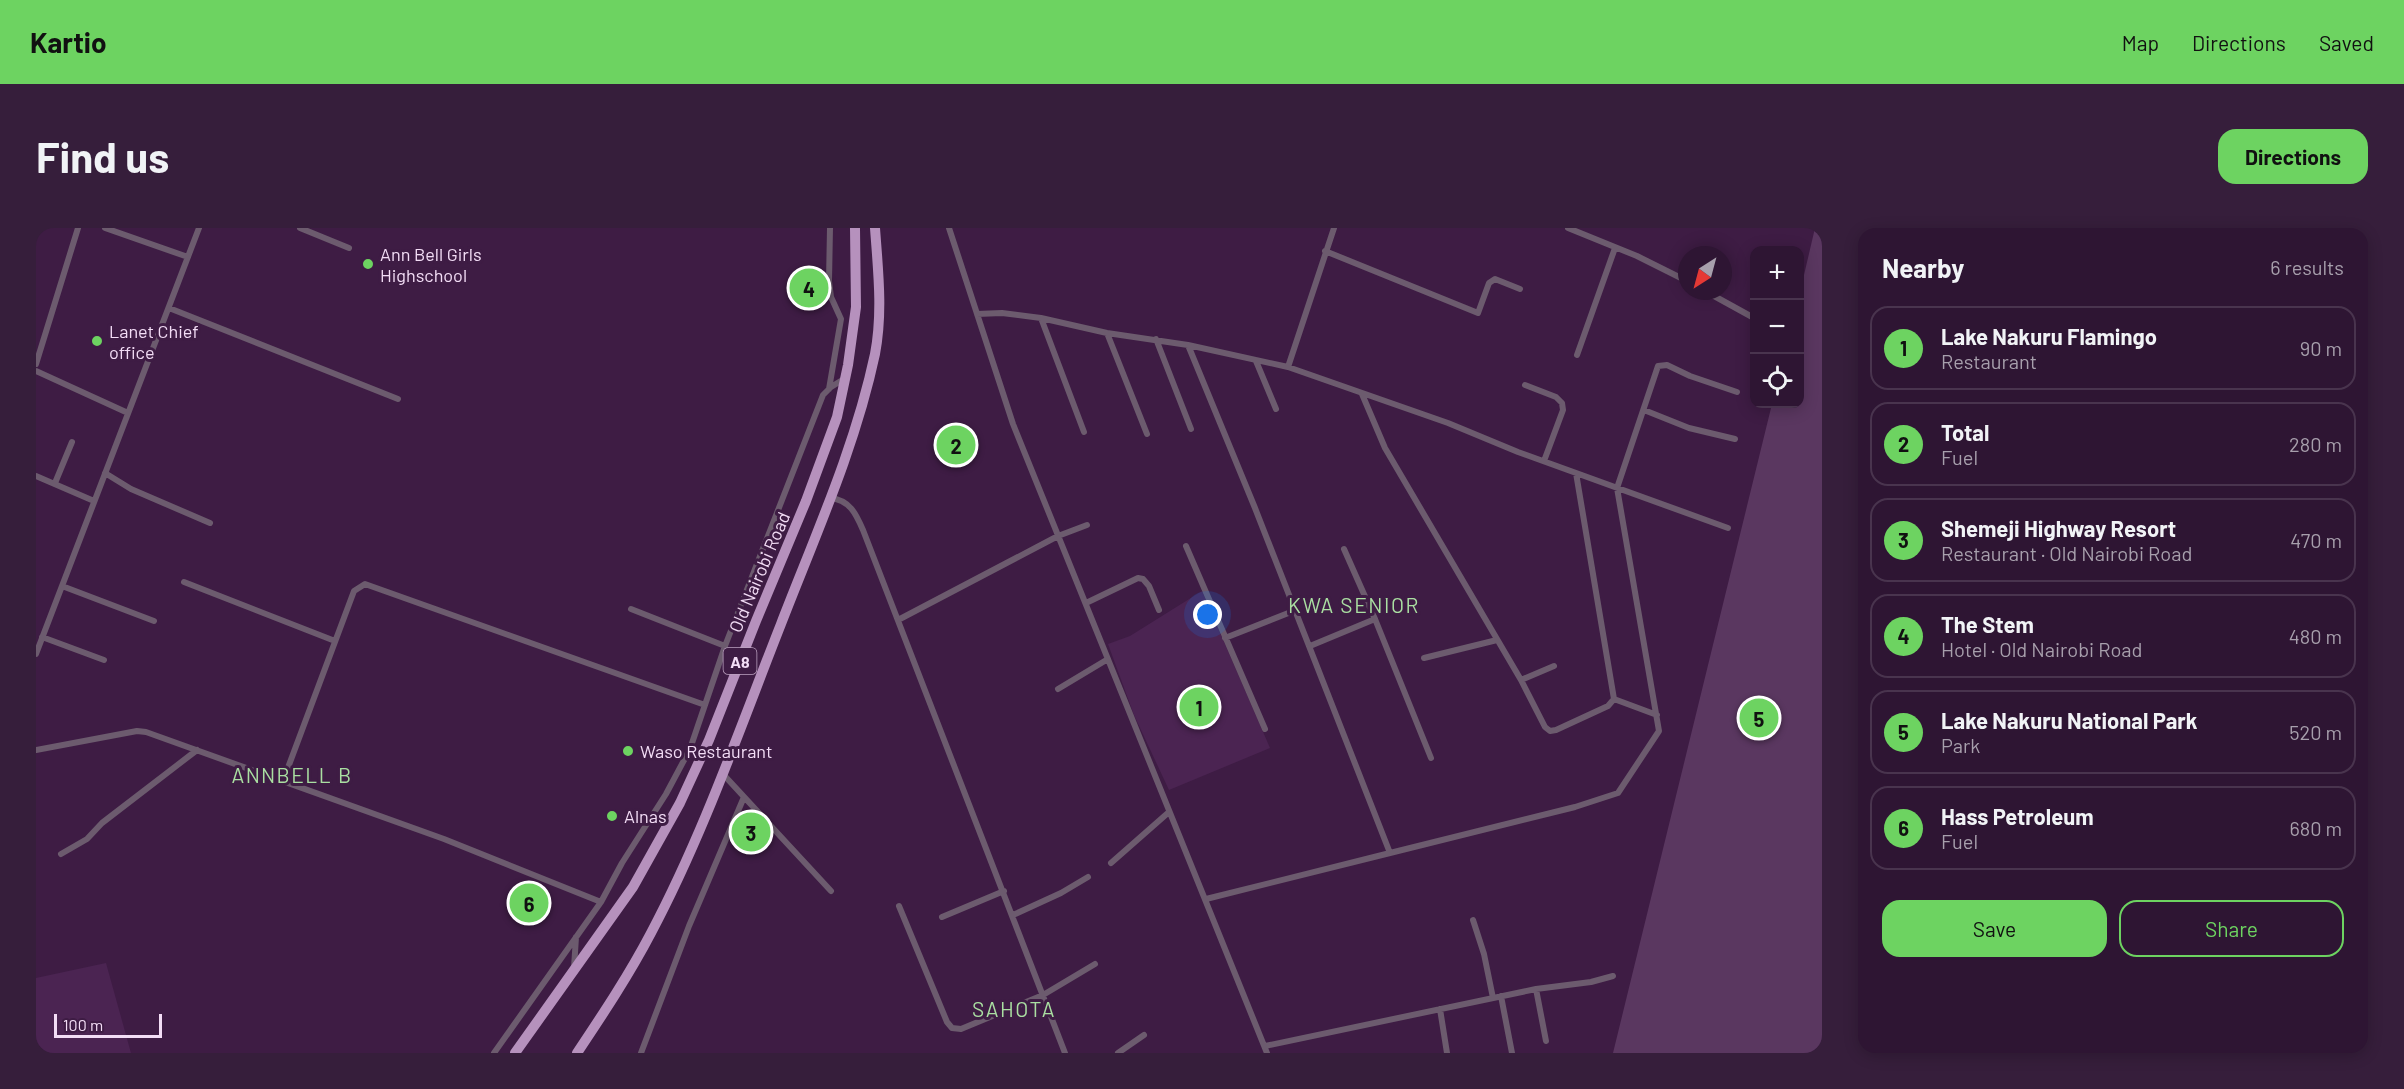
<!DOCTYPE html>
<meta charset="utf-8">
<style>
body{margin:0;font-family:Barlow,sans-serif;background:#361e3b;color:#f1f3f6}
.controls{position:absolute;right:18px;top:18px;display:grid;overflow:hidden;border-radius:12px;box-shadow:0 3px 15px #0003}
.controls button{width:54px;height:54px;display:grid;place-items:center;padding:0;border:0;border-bottom:2px solid #49344e;background:#2e1533;color:#f1f3f6;font:30px sans-serif}
.compass{position:absolute;left:1642px;top:18px;width:54px;height:54px;border-radius:50%;background:#2e1533;box-shadow:0 3px 15px #0003;rotate:216deg}
.scale{position:absolute;left:18px;bottom:15px;width:108px;box-sizing:border-box;padding-left:6px;border:3px solid #f3ddf6;border-top:0;font-size:16px;line-height:21px;white-space:nowrap;color:#f3ddf6;-webkit-text-stroke:4px #3e1c44;paint-order:stroke}
.you{position:absolute;left:1172px;top:387px;width:21px;height:21px;margin:-15px;border:4px solid #fff;border-radius:50%;background:#1a73e8;box-shadow:0 0 0 9px #1a73e833}
.badge{display:grid;place-items:center;width:39px;height:39px;border-radius:50%;background:#6dd361;color:#111;font-size:20px;font-weight:700}
.pin{position:absolute;translate:-50% -50%;border:3px solid #fff;box-shadow:0 2px 6px #0006}
.list{margin:0;padding:0;list-style:none}
h2{display:flex;justify-content:space-between;align-items:center;height:78px;margin:0;padding:0 24px;font-size:26px}
h2 small{font-size:20px;font-weight:400;color:#a79fac}
.list li{display:grid;grid-template-columns:39px 1fr auto;gap:18px;align-items:center;box-sizing:border-box;height:84px;margin:0 12px 12px;padding:0 12px;border:2px solid #49344e;border-radius:18px}
.list b{display:block;font-size:22px;white-space:nowrap}
.list p{margin:0;font-size:20px;white-space:nowrap;color:#a79fac}
.list em{font-size:20px;font-style:normal;color:#a79fac}
.actions{display:flex;gap:12px;padding:18px 24px}
.actions a{flex:1;padding:14px 0;border:2px solid #6dd361;border-radius:18px;text-align:center;font-size:21px;color:#6dd361}
.actions .main{background:#6dd361;color:#111}
.icon{flex:none;width:33px;height:33px;fill:none;stroke:currentColor;stroke-width:2;stroke-linecap:round;stroke-linejoin:round}
.map{position:relative;flex:none;width:1786px;height:825px;overflow:hidden;border-radius:18px}
header{display:flex;align-items:center;gap:36px;box-sizing:border-box;height:84px;padding:0 30px;background:#6dd361;color:#111}
header strong{font-size:28px}
nav{display:flex;gap:33px;margin-inline-start:auto;font-size:21px}
.intro{display:flex;align-items:center;justify-content:space-between;box-sizing:border-box;height:144px;padding:0 36px}
h1{margin:0;font-size:42px}
.button{padding:15px 27px;border-radius:18px;background:#6dd361;color:#111;font-size:21px;font-weight:700}
main{display:flex;gap:36px;padding:0 36px}
aside{flex:1;background:#2e1533;border-radius:18px;box-shadow:0 3px 15px #0003}
.map>svg:first-child{display:block}
</style>
<header>
<strong>Kartio</strong>
<nav><a>Map</a><a>Directions</a><a>Saved</a></nav>
</header>
<div class="intro"><h1>Find us</h1><a class="button">Directions</a></div>
<main>
<div class="map">
<svg width="1786" height="825" viewBox="0 0 1786 825">
<rect width="100%" height="100%" fill="#3e1c44"/>
<path fill="#4b2452" d="M1166,363l68,157 -101,42 -35,-75 -26,-71 22,-8z
M70,735l25,90h-95v-75z"/>
<path fill="#5a3760" d="M1779,0h7v825h-209l159,-649h28v-112z"/>
<g fill="none" stroke-linecap="round" stroke-linejoin="round">
<path stroke="#6c5b6e" stroke-width="6" d="M69,0l83,29
M264,0l49,20
M913,0l64,196 254,629
M1532,0l69,28 50,25
M1289,23l153,62 11,-30 6,-4 25,10
M1669,63l49,27
M133,80l229,91
M941,86l25,-1 39,5 66,15 81,12 100,22 160,56 70,29 210,76
M1005,90l43,114
M1071,105l40,101
M1120,111l35,90
M1152,117l67,163 135,345 -184,46
M1541,127l38,-107
M1220,133l20,48
M0,136l42,-136
M1252,139l46,-139
M0,143l92,42
M1489,157l31,12 6,6 1,7 -19,51
M793,161l12,-70 -10,-22 -2,-16 1,-53
M1326,166l23,54 136,232 24,47 5,4 6,-1 52,-24 6,-7 -38,-226
M1608,182l45,18 46,11
M69,245l26,16 79,34
M0,248l58,25
M19,255l17,-41
M794,270c20,2 26,16 33,32l202,523
M1150,318l79,183
M1308,321l31,70 56,139
M148,354l151,59
M26,358l92,35
M1050,375l52,-25 5,1 6,7 10,24
M595,381l94,37
M862,392l160,-84 29,-11
M6,409l62,23
M1189,410l71,-28
M1274,418l65,-27
M0,426l163,-426
M1388,430l73,-18
M1485,452l33,-14
M1022,461l50,-30
M1578,471l43,16
M0,522l101,-19 9,1 298,107 157,63
M686,545l109,118
M247,553l71,-190 11,-7 340,121
M1354,625l185,-46 43,-14 41,-62 -42,-243 41,-122 9,-1 23,11 47,16
M25,626l26,-15 15,-16 95,-73
M1075,635l58,-51
M863,678l48,116 5,6 9,1 82,-34 52,-31
M977,687l48,-22 27,-16
M906,689l62,-26
M1437,692l11,34 9,44
M538,740l2,-31
M1500,761l10,52
M1465,768l11,57
M1404,781l7,44
M1229,818l271,-57 55,-7 22,-6
M458,825l107,-151 21,-39 44,-69 24,-45 35,-103 98,-251 8,-8 13,-8
M605,825l48,-127 55,-129
M1082,825l26,-18"/>
<path stroke="#b691bd" stroke-width="10" d="M479,825l118,-166 47,-84 29,-63 47,-119 50,-120 31,-84 11,-52 8,-58 -1,-79
M541,825c26,-39 52,-78 74,-120 52,-98 89,-205 130,-309 34,-88 74,-176 94,-270 8,-42 3,-84 0,-126"/>
</g>
<g fill="#6dd361" stroke="#3e1c44" stroke-width="2">
<circle cx="332" cy="36" r="6"/>
<circle cx="61" cy="113" r="6"/>
<circle cx="592" cy="523" r="6"/>
<circle cx="576" cy="588" r="6"/>
</g>
<g text-anchor="middle" dominant-baseline="central" stroke-width="6" stroke-linejoin="round" paint-order="stroke">
<rect fill="#3e1c44" stroke="#bda3c1" stroke-width="1.5" x="687.5" y="420" width="33" height="26" rx="4.5"/>
<g font-size="16" font-weight="bold" fill="#f3ddf6">
<text x="704" y="433">A8</text>
</g>
<g font-size="18" fill="#f3ddf6" stroke="#3e1c44" text-anchor="start">
<text x="344" y="26">Ann Bell Girls<tspan x="344" dy="21">Highschool</tspan></text>
<text x="73" y="103">Lanet Chief<tspan x="73" dy="21">office</tspan></text>
<text x="604" y="523">Waso Restaurant</text>
<text x="588" y="588">Alnas</text>
</g>
<g font-size="18" fill="#f3ddf6" stroke="#3e1c44">
<text transform="translate(723 344) rotate(-67)">Old Nairobi Road</text>
</g>
<g font-size="21" letter-spacing="1.5" fill="#aadfa2" stroke="#3e1c44">
<text x="1318" y="376">KWA SENIOR</text>
<text x="256" y="546">ANNBELL B</text>
<text x="978" y="780">SAHOTA</text>
</g>
</g>
</svg>
<div class="controls">
<button>+</button>
<button>−</button>
<button><svg class="icon" aria-label="locate" viewBox="0 0 24 24"><circle cx="12" cy="12" r="6"/><path d="M12 2v4M12 18v4M2 12h4M18 12h4"/></svg></button>
</div>
<svg class="compass" viewBox="-18 -18 36 36"><path d="M0-13l5 13h-10z" fill="#e53935"/><path d="M0 13l5-13h-10z" fill="#a79fac"/></svg>
<div class="scale">100 m</div>
<div class="you"></div>
<div class="pin badge" style="left:1163px;top:479px">1</div>
<div class="pin badge" style="left:920px;top:217px">2</div>
<div class="pin badge" style="left:715px;top:604px">3</div>
<div class="pin badge" style="left:773px;top:60px">4</div>
<div class="pin badge" style="left:1723px;top:490px">5</div>
<div class="pin badge" style="left:493px;top:675px">6</div>
</div>
<aside>
<h2>Nearby<small>6 results</small></h2>
<ul class="list">
<li><span class="badge">1</span><div><b>Lake Nakuru Flamingo</b><p>Restaurant</p></div><em>90 m</em></li>
<li><span class="badge">2</span><div><b>Total</b><p>Fuel</p></div><em>280 m</em></li>
<li><span class="badge">3</span><div><b>Shemeji Highway Resort</b><p>Restaurant · Old Nairobi Road</p></div><em>470 m</em></li>
<li><span class="badge">4</span><div><b>The Stem</b><p>Hotel · Old Nairobi Road</p></div><em>480 m</em></li>
<li><span class="badge">5</span><div><b>Lake Nakuru National Park</b><p>Park</p></div><em>520 m</em></li>
<li><span class="badge">6</span><div><b>Hass Petroleum</b><p>Fuel</p></div><em>680 m</em></li>
</ul>
<div class="actions"><a class="main">Save</a><a>Share</a></div>
</aside>
</main>
